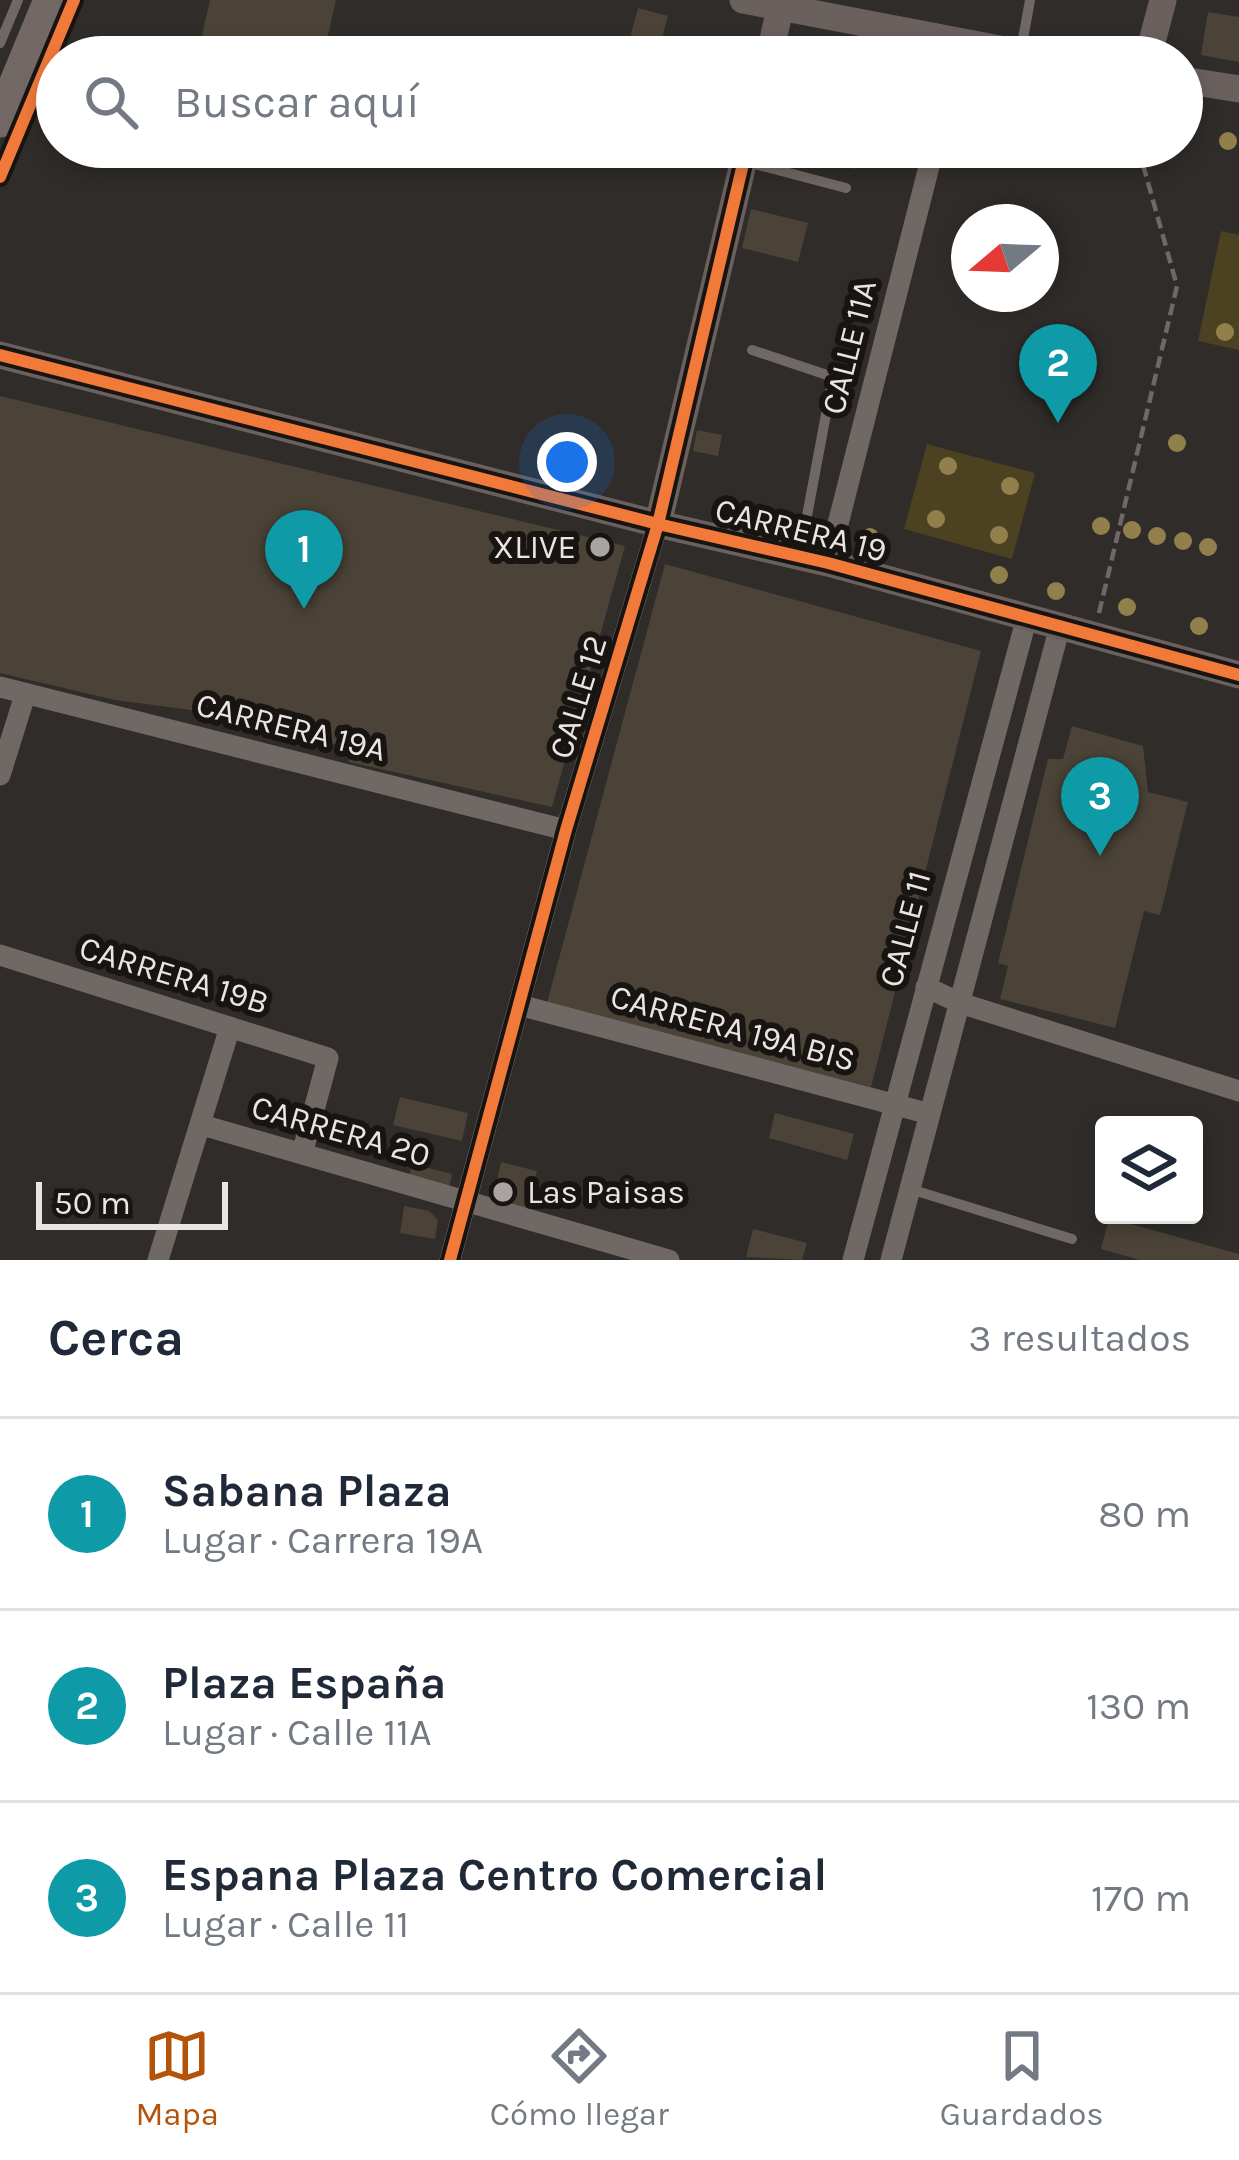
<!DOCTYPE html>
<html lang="es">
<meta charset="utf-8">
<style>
body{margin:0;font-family:Karla,sans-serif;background:#f6f6f7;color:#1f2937}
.controls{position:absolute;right:36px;bottom:36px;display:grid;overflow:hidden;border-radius:12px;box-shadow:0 6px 18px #0003}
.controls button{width:108px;height:108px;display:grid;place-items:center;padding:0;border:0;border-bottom:3px solid #e0e1e3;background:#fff;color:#1f2937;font:60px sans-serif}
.compass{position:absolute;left:951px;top:204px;width:108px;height:108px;border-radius:50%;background:#fff;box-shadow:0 6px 18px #0003;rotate:251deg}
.scale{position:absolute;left:36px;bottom:30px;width:192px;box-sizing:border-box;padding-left:12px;border:6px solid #eae5e3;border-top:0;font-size:33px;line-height:42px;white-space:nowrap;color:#eae5e3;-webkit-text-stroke:9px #171412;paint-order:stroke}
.you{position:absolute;left:567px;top:462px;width:42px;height:42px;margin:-30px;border:9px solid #fff;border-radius:50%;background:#1a73e8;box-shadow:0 0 0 18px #1a73e833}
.badge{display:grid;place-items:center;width:78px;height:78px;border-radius:50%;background:#b45309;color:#fff;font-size:39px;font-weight:700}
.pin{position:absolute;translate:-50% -99px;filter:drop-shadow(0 3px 6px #0008)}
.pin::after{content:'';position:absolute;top:63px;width:42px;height:36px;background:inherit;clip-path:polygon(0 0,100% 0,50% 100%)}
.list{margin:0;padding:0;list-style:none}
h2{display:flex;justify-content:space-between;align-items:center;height:156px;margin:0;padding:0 48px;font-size:51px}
h2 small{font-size:39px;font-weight:400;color:#747a83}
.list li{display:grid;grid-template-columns:78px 1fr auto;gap:36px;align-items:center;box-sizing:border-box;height:192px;padding:0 48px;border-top:3px solid #e0e1e3}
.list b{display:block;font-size:45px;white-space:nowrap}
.list p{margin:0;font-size:39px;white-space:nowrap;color:#747a83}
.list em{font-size:39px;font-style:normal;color:#747a83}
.icon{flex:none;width:66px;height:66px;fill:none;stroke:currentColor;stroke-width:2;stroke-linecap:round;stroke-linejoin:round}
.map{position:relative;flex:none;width:1239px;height:1260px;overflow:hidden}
.search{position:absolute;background:#fff;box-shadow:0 6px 18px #0003;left:36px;right:36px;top:36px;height:132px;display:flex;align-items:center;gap:30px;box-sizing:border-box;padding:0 42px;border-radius:66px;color:#747a83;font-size:45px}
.sheet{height:732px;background:#fff}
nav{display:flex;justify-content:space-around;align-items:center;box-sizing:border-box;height:168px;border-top:3px solid #e0e1e3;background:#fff;font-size:33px;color:#747a83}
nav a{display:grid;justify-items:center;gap:6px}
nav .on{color:#b45309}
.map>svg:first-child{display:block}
</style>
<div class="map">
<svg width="1239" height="1260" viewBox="0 0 1239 1260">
<rect width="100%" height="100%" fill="#2f2c29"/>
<path fill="#4c4121" d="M1221,231l18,4v115l-41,-9z
M927,444l108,29 -23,86 -108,-30z"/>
<path fill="#4b4337" d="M210,0h126l-13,57h-126z
M638,8l30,8 -11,41h-32z
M1208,12l31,5v45l-38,-7z
M770,147h91l-6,22z
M751,209l57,14 -10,39 -56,-14z
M0,396l625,150 -73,261 -203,-45 2,-14 -160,-38 -76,-10 -115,-27z
M697,430l25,5 -4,21 -25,-5z
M665,564l316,87 -110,436 -324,-84z
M1072,726l71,20 5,46 40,10 -28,113 -16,-4 -29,117 -115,-29 8,-33 -10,-3 50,-204h15z
M400,1097l68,16 -6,28 -69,-16z
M775,1113l79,21 -7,26 -78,-22z
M501,1162l36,9 -10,39 -35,-9z
M412,1164l40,10 -4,20 -40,-10z
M404,1206l25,5 9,9 -3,19 -35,-6z
M1109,1218l130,36v6h-99l-39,-11z
M753,1229l54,14 -5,17 -56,-3z"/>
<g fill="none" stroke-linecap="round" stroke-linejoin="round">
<path stroke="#6f6866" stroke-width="4.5" stroke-dasharray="12 6" stroke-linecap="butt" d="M1099,613l78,-327 -39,-139"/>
<path stroke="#706865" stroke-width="10" d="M0,43l18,-43
M1021,50l9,-50
M747,162l99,26
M752,350l81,27 -33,176
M910,1189l162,50"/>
<path stroke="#706865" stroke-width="21" d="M828,563l106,-416
M0,687l566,143
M0,775l25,-80
M0,955l328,103 -26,96
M926,987l34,16 279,88
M519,1005l411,109
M202,1125l467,135
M158,1260l72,-233
M450,1260l116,-430 92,-306
M853,1260l174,-643
M891,1260l169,-634"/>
<path stroke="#6a615e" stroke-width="27" d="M743,0l299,57
M769,57l13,-57
M1148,57l15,-57
M1182,80l57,9
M0,355l658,169 170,39 411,112
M658,524l89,-377"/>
<path stroke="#726865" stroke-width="33" d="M0,121l50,-121"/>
<defs>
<path id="cycleway" d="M0,177l74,-177
M0,355l658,169 170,39 411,112
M450,1260l116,-430 92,-306 89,-377"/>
</defs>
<use href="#cycleway" stroke="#171412" stroke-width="20"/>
<use href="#cycleway" stroke="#f17a3a" stroke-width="12"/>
</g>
<g fill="#92804c">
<circle cx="1228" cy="141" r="9"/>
<circle cx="1225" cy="332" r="9"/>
<circle cx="1177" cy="443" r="9"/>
<circle cx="948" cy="466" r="9"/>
<circle cx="1010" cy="486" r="9"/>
<circle cx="936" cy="519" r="9"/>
<circle cx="1101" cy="526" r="9"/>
<circle cx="1132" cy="530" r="9"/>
<circle cx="999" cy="535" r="9"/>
<circle cx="1157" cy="536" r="9"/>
<circle cx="870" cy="537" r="9"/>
<circle cx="1183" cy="541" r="9"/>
<circle cx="1208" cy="547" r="9"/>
<circle cx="999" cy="575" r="9"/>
<circle cx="1056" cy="591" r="9"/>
<circle cx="1127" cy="607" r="9"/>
<circle cx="1199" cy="626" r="9"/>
</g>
<g fill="#a9a4a2" stroke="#171412" stroke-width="4.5">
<circle cx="600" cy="547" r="12"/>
<circle cx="503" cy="1192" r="12"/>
</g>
<g text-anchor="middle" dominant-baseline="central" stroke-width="12" stroke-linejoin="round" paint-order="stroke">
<g font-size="33" fill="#eae5e3" stroke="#171412">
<text transform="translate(849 347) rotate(-76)">CALLE 11A</text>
<text transform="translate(801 530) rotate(14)">CARRERA 19</text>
<text transform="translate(578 697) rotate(-73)">CALLE 12</text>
<text transform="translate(291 727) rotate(14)">CARRERA 19A</text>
<text transform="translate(905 929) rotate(-75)">CALLE 11</text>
<text transform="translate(174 975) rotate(17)">CARRERA 19B</text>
<text transform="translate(733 1028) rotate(15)">CARRERA 19A BIS</text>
<text transform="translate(341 1131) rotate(16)">CARRERA 20</text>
</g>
<g font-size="33" fill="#eae5e3" stroke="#171412" text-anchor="end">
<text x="576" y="547">XLIVE</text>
<text x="527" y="1192" text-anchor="start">Las Paisas</text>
</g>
</g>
</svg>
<div class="controls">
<button><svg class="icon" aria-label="layers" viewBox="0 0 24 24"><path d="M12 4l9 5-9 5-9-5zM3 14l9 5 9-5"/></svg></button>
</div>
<svg class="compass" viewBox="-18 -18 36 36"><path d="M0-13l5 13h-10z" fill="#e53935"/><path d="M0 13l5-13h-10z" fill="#747a83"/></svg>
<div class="scale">50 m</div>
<div class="you"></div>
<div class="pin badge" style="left:304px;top:609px;background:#0f9aa8">1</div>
<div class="pin badge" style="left:1058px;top:423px;background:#0f9aa8">2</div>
<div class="pin badge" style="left:1100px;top:856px;background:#0f9aa8">3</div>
<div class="search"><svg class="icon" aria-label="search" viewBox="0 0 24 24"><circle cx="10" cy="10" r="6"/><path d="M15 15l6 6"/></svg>Buscar aquí</div>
</div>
<section class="sheet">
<h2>Cerca<small>3 resultados</small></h2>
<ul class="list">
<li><span class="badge" style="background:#0f9aa8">1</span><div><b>Sabana Plaza</b><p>Lugar · Carrera 19A</p></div><em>80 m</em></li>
<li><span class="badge" style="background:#0f9aa8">2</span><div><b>Plaza España</b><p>Lugar · Calle 11A</p></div><em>130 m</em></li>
<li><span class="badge" style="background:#0f9aa8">3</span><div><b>Espana Plaza Centro Comercial</b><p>Lugar · Calle 11</p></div><em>170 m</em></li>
</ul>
</section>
<nav>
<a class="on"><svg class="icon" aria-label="map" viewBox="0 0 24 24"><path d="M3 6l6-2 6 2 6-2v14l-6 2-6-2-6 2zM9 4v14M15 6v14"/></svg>Mapa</a>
<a><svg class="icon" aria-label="directions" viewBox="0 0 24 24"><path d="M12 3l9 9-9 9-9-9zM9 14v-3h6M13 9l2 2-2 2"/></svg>Cómo llegar</a>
<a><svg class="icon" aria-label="saved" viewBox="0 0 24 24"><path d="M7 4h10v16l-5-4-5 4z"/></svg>Guardados</a>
</nav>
